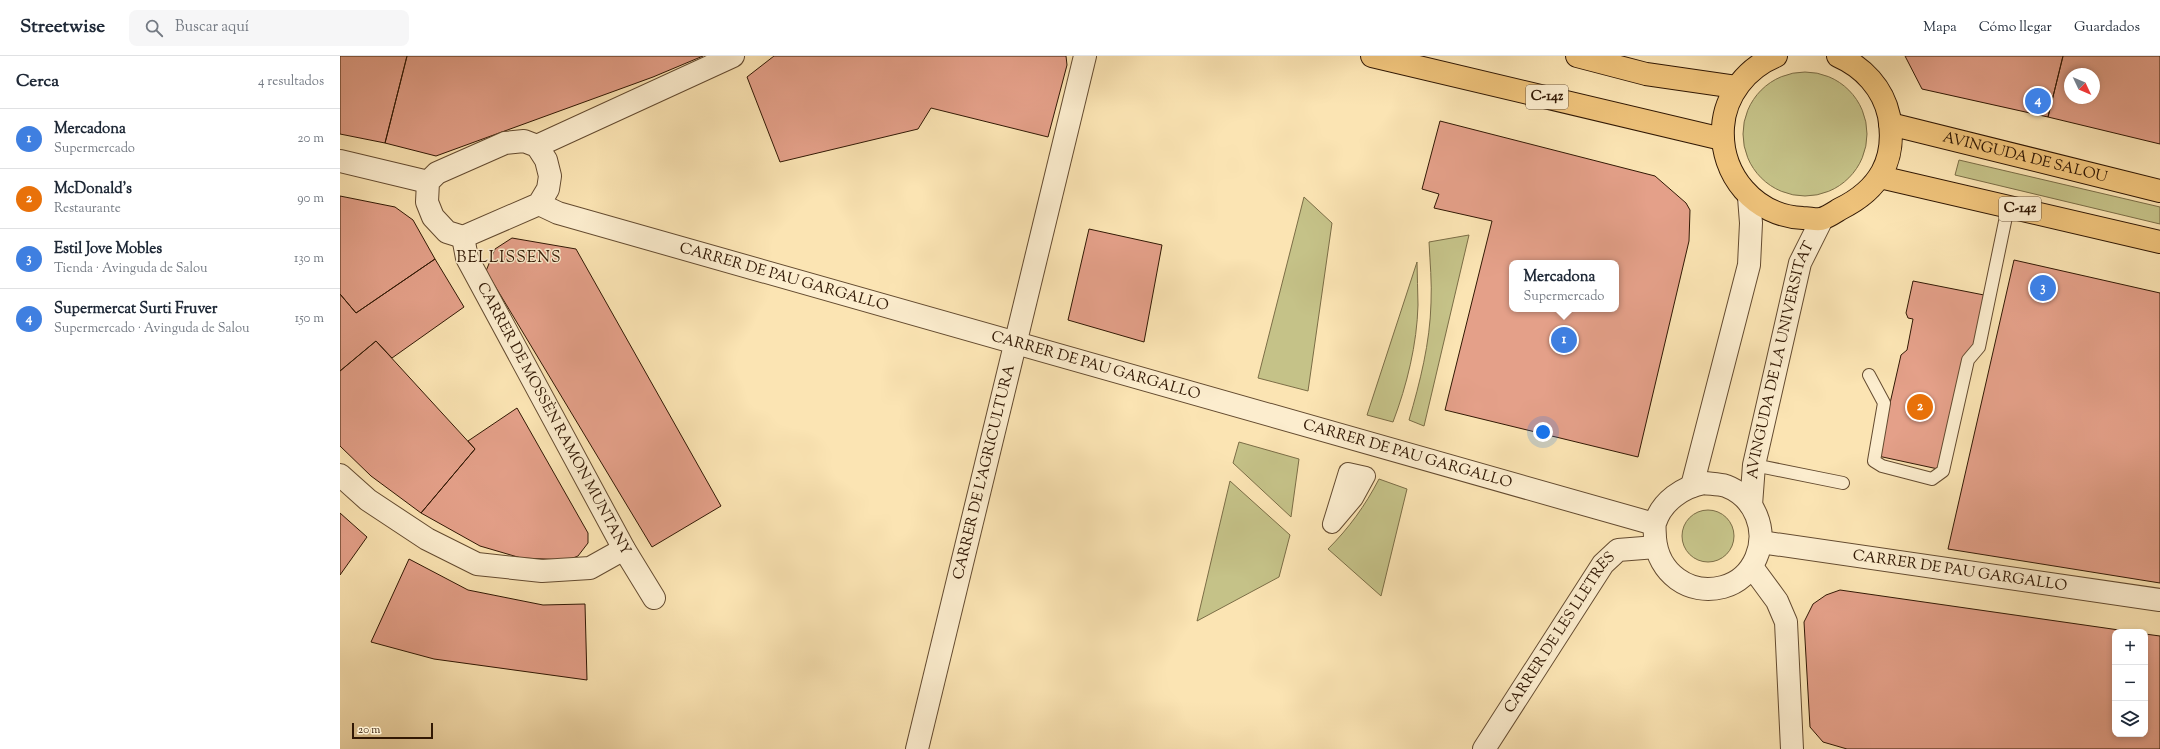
<!DOCTYPE html>
<html lang="es">
<meta charset="utf-8">
<style>
body{margin:0;font-family:"Sorts Mill Goudy",serif;background:#f6f6f7;color:#1f2937}
.controls{position:absolute;right:12px;bottom:12px;display:grid;overflow:hidden;border-radius:8px;box-shadow:0 2px 6px #0003}
.controls button{width:36px;height:36px;display:grid;place-items:center;padding:0;border:0;border-bottom:1px solid #e0e1e3;background:#fff;color:#1f2937;font:20px sans-serif}
.compass{position:absolute;left:1724px;top:12px;width:36px;height:36px;border-radius:50%;background:#fff;box-shadow:0 2px 6px #0003;rotate:134deg}
.scale{position:absolute;left:12px;bottom:10px;width:81px;box-sizing:border-box;padding-left:4px;border:2px solid #311804;border-top:0;font-size:11px;line-height:14px;white-space:nowrap;color:#311804;-webkit-text-stroke:3px #fcedce;paint-order:stroke}
.you{position:absolute;left:1203px;top:376px;width:14px;height:14px;margin:-10px;border:3px solid #fff;border-radius:50%;background:#1a73e8;box-shadow:0 0 0 6px #1a73e833}
.badge{display:grid;place-items:center;width:26px;height:26px;border-radius:50%;background:#db2777;color:#fff;font-size:13px;font-weight:700}
.pin{position:absolute;translate:-50% -50%;border:2px solid #fff;box-shadow:0 1px 4px #0006}
.popup{position:absolute;left:1169px;top:204px;width:110px;height:52px;box-sizing:border-box;display:grid;place-content:center;border-radius:8px;background:#fff;filter:drop-shadow(0 1px 3px #0005);font-size:13px;white-space:nowrap;color:#747a83}
.popup b{font-size:15px;color:#1f2937}
.popup::after{content:'';position:absolute;left:50%;top:100%;margin-left:-8px;border:8px solid transparent;border-top-color:#fff}
.list{margin:0;padding:0;list-style:none}
h2{display:flex;justify-content:space-between;align-items:center;height:52px;margin:0;padding:0 16px;font-size:17px}
h2 small{font-size:13px;font-weight:400;color:#747a83}
.list li{display:grid;grid-template-columns:26px 1fr auto;gap:12px;align-items:center;box-sizing:border-box;height:60px;padding:0 16px;border-top:1px solid #e0e1e3}
.list b{display:block;font-size:15px;white-space:nowrap}
.list p{margin:0;font-size:13px;white-space:nowrap;color:#747a83}
.list em{font-size:13px;font-style:normal;color:#747a83}
.icon{flex:none;width:22px;height:22px;fill:none;stroke:currentColor;stroke-width:2;stroke-linecap:round;stroke-linejoin:round}
.map{position:relative;flex:none;width:1820px;height:693px;overflow:hidden}
header{display:flex;align-items:center;gap:24px;box-sizing:border-box;height:56px;padding:0 20px;background:#fff;border-bottom:1px solid #e0e1e3}
header strong{font-size:19px}
nav{display:flex;gap:22px;margin-inline-start:auto;font-size:14px}
.search{width:280px;height:36px;background:#f6f6f7;display:flex;align-items:center;gap:10px;box-sizing:border-box;padding:0 14px;border-radius:8px;color:#747a83;font-size:15px}
main{display:flex}
aside{flex:1;background:#fff}
.map>svg:first-child{display:block}
</style>
<header>
<strong>Streetwise</strong>
<div class="search"><svg class="icon" aria-label="search" viewBox="0 0 24 24"><circle cx="10" cy="10" r="6"/><path d="M15 15l6 6"/></svg>Buscar aquí</div>
<nav><a>Mapa</a><a>Cómo llegar</a><a>Guardados</a></nav>
</header>
<main>
<aside>
<h2>Cerca<small>4 resultados</small></h2>
<ul class="list">
<li><span class="badge" style="background:#3f7fe0">1</span><div><b>Mercadona</b><p>Supermercado</p></div><em>20 m</em></li>
<li><span class="badge" style="background:#e8710a">2</span><div><b>McDonald's</b><p>Restaurante</p></div><em>90 m</em></li>
<li><span class="badge" style="background:#3f7fe0">3</span><div><b>Estil Jove Mobles</b><p>Tienda · Avinguda de Salou</p></div><em>130 m</em></li>
<li><span class="badge" style="background:#3f7fe0">4</span><div><b>Supermercat Surti Fruver</b><p>Supermercado · Avinguda de Salou</p></div><em>150 m</em></li>
</ul>
</aside>
<div class="map">
<svg width="1820" height="693" viewBox="0 0 1820 693">
<rect width="100%" height="100%" fill="#fbe4b3"/>
<filter id="stains"><feTurbulence type="fractalNoise" baseFrequency=".005" numOctaves="4"/><feColorMatrix values="0 0 0 0 .2 0 0 0 0 .09 0 0 0 0 .02 0 0 0 .5 -.17"/></filter>
<radialGradient id="worn" r=".72"><stop offset=".6" stop-color="#630" stop-opacity="0"/><stop offset="1" stop-color="#630" stop-opacity=".3"/></radialGradient>
<path fill="#c5c288" stroke="#7b6d46" d="M1403 78a62 62 0 1 1 124 0a62 62 0 1 1-124 0Z
M1619,104l201,47v17l-205,-49z
M964,141l28,26 -24,168 -50,-13z
M1129,179l-45,191 -15,-6c11,-38 21,-77 22,-117 1,-20 -1,-41 -2,-61z
M1077,206c0,14 1,29 1,43 -1,39 -11,80 -25,117l-26,-7z
M899,386l60,17 -8,58 -58,-54z
M1039,423l28,10 -26,107 -53,-47c21,-21 37,-43 51,-70z
M890,425l60,54 -11,42 -82,44z
M1342 480a26 26 0 1 1 52 0a26 26 0 1 1-52 0Z"/>
<path fill="#e4a089" stroke="#311804" fill-rule="evenodd" d="M0,0h67l-22,87 -45,-9z
M67,0h296l-50,21 -217,79 -51,-13z
M434,0h292l1,9 -19,72 -117,-29 -13,21 -138,33 -33,-85z
M1565,0h158l-15,61 -126,-28z
M1723,0h97v88l-112,-27zM1730,18h24v24h-24z
M1100,65l215,55 31,27 4,7 -1,31 -51,216 -193,-47 47,-189 -58,-13 5,-14 -17,-5zM1172,207h104v46h-104z
M0,140l55,11 18,13 22,39 -79,54 -16,-19z
M749,173l73,16 -18,97 -76,-22z
M172,182l64,11 145,257 -69,41 -166,-276 9,-22z
M95,203l29,48 -72,51 -16,-17 -36,30v-77l16,19z
M1674,204l146,33v290l-212,-34z
M1573,225l71,14 -11,54 -35,120 -60,-13 23,-101 6,-5 6,-31 -5,-1 -2,-5z
M36,285l99,108 -54,64 -50,-37 -31,-30v-75z
M177,352l71,125v10l-10,13 -10,4 -47,-2 -41,-12 -59,-33 54,-64 -7,-8z
M0,457l27,24 -27,38z
M69,503l59,31 75,15 42,-1 2,76 -153,-21 -63,-17z
M1500,534l293,42h-18v102h30v-100l15,2v113h-313l-24,-7 -13,-15 -6,-105 9,-18 13,-9z"/>
<g fill="none" stroke-linecap="round" stroke-linejoin="round">
<defs>
<path id="service" d="M1529,319l15,28 -10,58 8,5 50,13 11,-8 25,-111 11,-13 29,-140
M1414,409l89,18"/>
<path id="pedestrian" d="M1008,416l18,4 -12,22 -22,26z"/>
<g id="minor">
<path d="M184,85l13,5 9,14 4,16 -2,13 -9,15 -76,33 -16,-5 -14,-15 -6,-15 1,-20 9,-9 68,-30z"/>
<path d="M197,90l196,-90"/>
<path d="M0,105l88,21"/>
<path id="s1" d="M199,148l19,9 1096,311"/>
<path id="s2" d="M123,181l4,21 157,291 30,49"/>
<path d="M0,419l28,25 59,39 50,25 65,7 48,-3 34,-19"/>
<path d="M1364,427c7,1 15,1 22,3 29,11 42,44 30,72 -6,14 -18,25 -33,29 -34,9 -65,-14 -68,-49 0,-4 -1,-11 0,-15 7,-22 28,-36 49,-40z"/>
<path d="M1352,430l57,-221 2,-42 -2,-26"/>
<path id="s3" d="M1411,449l3,-40 46,-202 22,-44"/>
<path id="s4" d="M1421,486l399,58"/>
<path d="M1412,511l25,34 9,21 6,127"/>
<path id="s5" d="M577,693l168,-693"/>
<path id="s6" d="M1144,693l119,-185 15,-14 38,-3"/>
</g>
<g id="primary">
<path d="M1032,0l350,83"/>
<path d="M1237,0l69,18 90,13"/>
<path d="M1436,0c-29,12 -51,39 -53,71 -3,48 32,89 80,91 6,0 13,2 18,1 7,-2 14,-7 19,-10 39,-19 57,-49 49,-93 -6,-28 -26,-49 -51,-60"/>
<path id="s7" d="M1550,68l270,67"/>
<path d="M1540,121l280,65"/>
</g>
</defs>
<use href="#service" stroke="#644b30" stroke-width="14"/>
<use href="#pedestrian" stroke="#644b30" stroke-width="20"/>
<use href="#minor" stroke="#644b30" stroke-width="24"/>
<use href="#primary" stroke="#311804" stroke-width="24"/>
<use href="#service" stroke="#fcedce" stroke-width="12"/>
<use href="#pedestrian" stroke="#fcedce" stroke-width="18"/>
<use href="#minor" stroke="#fcedce" stroke-width="22"/>
<use href="#primary" stroke="#eec27a" stroke-width="22"/>
</g>
<g text-anchor="middle" dominant-baseline="central" stroke-width="3" stroke-linejoin="round" paint-order="stroke">
<g fill="#fcedce" stroke="#6e5841" stroke-width="1">
<rect x="1186" y="29" width="42" height="24" rx="3"/>
<rect x="1659" y="141" width="42" height="24" rx="3"/>
</g>
<g font-size="14" font-weight="bold" fill="#311804">
<text x="1207" y="41">C-14z</text>
<text x="1680" y="153">C-14z</text>
</g>
<g font-size="15" fill="#311804" stroke="#fcedce">
<text stroke="none"><textPath href="#s7" startOffset="139">AVINGUDA DE SALOU</textPath></text>
<text stroke="none"><textPath href="#s1" startOffset="256">CARRER DE PAU GARGALLO</textPath></text>
<text stroke="none"><textPath href="#s3" startOffset="148">AVINGUDA DE LA UNIVERSITAT</textPath></text>
<text stroke="none"><textPath href="#s1" startOffset="580">CARRER DE PAU GARGALLO</textPath></text>
<text stroke="none"><textPath href="#s2" startOffset="204">CARRER DE MOSSÈN RAMON MUNTANY</textPath></text>
<text stroke="none"><textPath href="#s1" startOffset="904">CARRER DE PAU GARGALLO</textPath></text>
<text stroke="none"><textPath href="#s5" startOffset="285">CARRER DE L'AGRICULTURA</textPath></text>
<text stroke="none"><textPath href="#s4" startOffset="201">CARRER DE PAU GARGALLO</textPath></text>
<text stroke="none"><textPath href="#s6" startOffset="139">CARRER DE LES LLETRES</textPath></text>
</g>
<g font-size="16" letter-spacing="1" fill="#311804" stroke="#fcedce">
<text x="169" y="202">BELLISSENS</text>
</g>
</g>
<rect width="100%" height="100%" filter="url(#stains)"/>
<rect width="100%" height="100%" fill="url(#worn)"/>
</svg>
<div class="controls">
<button>+</button>
<button>−</button>
<button><svg class="icon" aria-label="layers" viewBox="0 0 24 24"><path d="M12 4l9 5-9 5-9-5zM3 14l9 5 9-5"/></svg></button>
</div>
<svg class="compass" viewBox="-18 -18 36 36"><path d="M0-13l5 13h-10z" fill="#e53935"/><path d="M0 13l5-13h-10z" fill="#747a83"/></svg>
<div class="scale">20 m</div>
<div class="you"></div>
<div class="pin badge" style="left:1224px;top:284px;background:#3f7fe0">1</div>
<div class="popup"><b>Mercadona</b>Supermercado</div>
<div class="pin badge" style="left:1580px;top:351px;background:#e8710a">2</div>
<div class="pin badge" style="left:1703px;top:232px;background:#3f7fe0">3</div>
<div class="pin badge" style="left:1698px;top:45px;background:#3f7fe0">4</div>
</div>
</main>
